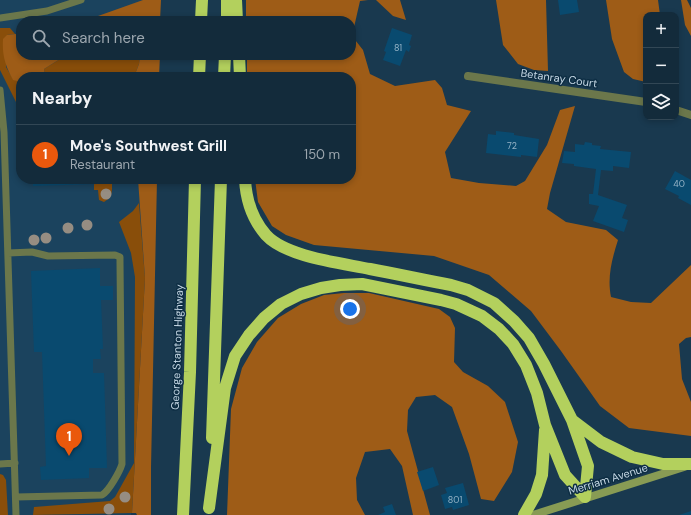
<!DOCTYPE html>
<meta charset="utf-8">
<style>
body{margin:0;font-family:"DM Sans",sans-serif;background:#203746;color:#f1f3f6}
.controls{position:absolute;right:12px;top:12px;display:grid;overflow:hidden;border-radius:8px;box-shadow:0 2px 6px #0003}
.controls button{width:36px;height:36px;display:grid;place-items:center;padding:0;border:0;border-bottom:1px solid #324755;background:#132b3b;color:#f1f3f6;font:20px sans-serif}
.you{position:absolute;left:350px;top:309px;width:14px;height:14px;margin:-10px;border:3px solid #fff;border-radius:50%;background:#1a73e8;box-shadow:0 0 0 6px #1a73e833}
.badge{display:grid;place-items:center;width:26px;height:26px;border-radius:50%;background:#ea580c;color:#fff;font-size:13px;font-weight:700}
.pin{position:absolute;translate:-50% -33px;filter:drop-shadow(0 1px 2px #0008)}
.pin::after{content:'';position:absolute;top:21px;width:14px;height:12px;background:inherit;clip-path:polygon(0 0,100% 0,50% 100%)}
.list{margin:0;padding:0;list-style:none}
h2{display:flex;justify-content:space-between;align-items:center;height:52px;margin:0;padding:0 16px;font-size:17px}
h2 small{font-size:13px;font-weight:400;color:#9da7af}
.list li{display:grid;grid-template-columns:26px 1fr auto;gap:12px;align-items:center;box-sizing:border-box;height:60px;padding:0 16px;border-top:1px solid #324755}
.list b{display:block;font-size:15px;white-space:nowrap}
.list p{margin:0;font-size:13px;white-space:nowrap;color:#9da7af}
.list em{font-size:13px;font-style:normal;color:#9da7af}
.icon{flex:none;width:22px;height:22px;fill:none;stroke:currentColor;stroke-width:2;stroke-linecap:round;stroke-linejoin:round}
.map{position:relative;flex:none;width:691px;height:515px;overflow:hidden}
.search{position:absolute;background:#132b3b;box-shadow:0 2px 6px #0003;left:16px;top:16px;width:340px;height:44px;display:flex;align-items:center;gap:10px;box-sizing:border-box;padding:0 14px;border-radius:16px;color:#9da7af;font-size:15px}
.panel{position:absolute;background:#132b3b;box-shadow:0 2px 6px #0003;left:16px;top:72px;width:340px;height:112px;border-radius:16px}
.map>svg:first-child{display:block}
</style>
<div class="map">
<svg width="691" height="515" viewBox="0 0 691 515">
<rect width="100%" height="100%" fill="#19394f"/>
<path fill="#1b435e" d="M0,0h161l-2,21h-138v34h137l-2,22h-135v102h129l-19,336h-131z"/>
<path fill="#894e0a" d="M0,28h10l5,6 -8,1 -1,32 7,12 8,3v27l-5,-7 -16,-32z
M71,55h69l-1,9 -5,13h-89l-1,-8 16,-10z
M97,179h9l1,3h5c0,9 1,15 -8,20l-5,-2 -1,-10h-4v-6h3z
M139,203l6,75 -13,235 -99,2 1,-8 76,-6 5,-4 19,-34 1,-186 -4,-24 -12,-31 14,-11z
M0,474l3,1 3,5 2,35h-8z"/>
<path fill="#9e5c17" d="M143,0h18l-1,21h-76z
M246,0h122l-8,1 -8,35 11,14 7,24 25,12 40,-6 7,8 5,17 24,6 -26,41 6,26 28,5 37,3 9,-5 22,-36 13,-35 15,-4 -25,87 -3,16 19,13 40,8 12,10c-6,19 -11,37 -7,57l20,5 20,1 40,-38v72l-5,1 -7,6 3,35 9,23v34l-62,-8 -29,-22 -39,-55 -30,-40 -42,-36 -55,-19 -120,-11 -28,-10 -14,-9 -14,-24 -3,-23h96v-102h-104v-22h104v-34h-105z
M376,0h24l6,20 -13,-4z
M496,0h50l2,71 -14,-1 -16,-6 -15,-19z
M606,0h52l2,15h-14v67l-13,-3 -9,-7 -12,-33z
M681,0h6l4,8v28l-6,-11z
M15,34l6,1v20h50l-11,4 -16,10 1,8h-24v5l-8,-2c-8,-15 -11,-25 -10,-41l4,-4z
M140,55h20l-1,22h-25l5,-13z
M138,179h19l-6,289v47h-14l-1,-2h-4l13,-235z
M344,293h25l70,16 11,8 5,11 -1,34 9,10 25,14 17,16 13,40 -6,30 -18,29 -13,-2 -12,-45 -17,-47 -17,-12 -19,2 -8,13 -1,21 23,84h-17l-11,-49 -12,-17 -25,3 -9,26 1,22 8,15h-138l4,-106 11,-41 15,-26 21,-24 23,-14 23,-9z"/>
<path fill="#094a6f" d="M558,0h19l2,12 -19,3z
M392,28l20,7 -3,10 2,1 -2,6 -3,-2 -6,16 -17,-6 3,-8 -2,-1z
M496,131l18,2v2l25,4 -2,18 -16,-2v2l-35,-4 2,-19 8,1z
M585,142l7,1v2l9,1 -1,3 31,3 -2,16 -16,-2v5l-12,-1 -3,25 29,10 -5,13 6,2 -4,12 -31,-11 6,-15 -10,-2v-10h4l3,-25 -22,-3v-2l-12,-1 2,-12 11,1v-8l9,1z
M675,171l16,9v25l-13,-7 1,-2 -14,-7z
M33,179h64v5l-64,2z
M100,268v18h13v14h-12l2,49h-3l1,10h-8v14h11l3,95h-18v10l-48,2 -1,-13 6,-1 -4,-114h-8l-3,-81z
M433,467l6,18 -16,6 -6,-19z
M463,483l6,22 -16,5 -1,-3 -7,2 -4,-14 6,-2 -2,-5z
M392,504l4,11h-18l7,-3 -2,-5z
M691,511v4h-12z"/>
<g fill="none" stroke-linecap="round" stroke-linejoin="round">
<path stroke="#6b774b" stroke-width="7" d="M0,18l47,-7 34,-11
M0,90l4,42 12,383
M8,253l24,-1 16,4 67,-1 5,2v5l2,202c-2,7 -13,27 -20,31l-86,2
M0,464l15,-1"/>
<path stroke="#6b774b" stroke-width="8" d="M468,76l178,26
M676,110l15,5"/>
<path stroke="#889b54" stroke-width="8" d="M533,515l151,-48"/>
<path stroke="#b3d05d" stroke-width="12" d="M236,0l1,21
M201,21l1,-21
M227,21v-21
M239,55l1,22
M199,77l1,-22
M224,77l1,-22
M245,179c1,21 7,40 21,56 20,22 75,28 104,34 27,5 54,11 81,16l17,5 26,13 20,18 15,17 15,26 28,56 16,46 -3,31
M572,420l29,22 31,15 31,7h28
M212,438l9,-259
M209,508l16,-120 10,-32 14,-21 15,-17 17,-14 20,-10 20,-6 19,-3 22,-1 79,16 15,4 26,12 17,13 14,15 13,21 11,28 8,32 20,50 20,22
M183,515l7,-143 5,-193
M524,515l12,-21 6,-19 3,-45"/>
</g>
<g fill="#968d82">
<circle cx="106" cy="194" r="5.5"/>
<circle cx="87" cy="225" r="5.5"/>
<circle cx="68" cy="228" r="5.5"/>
<circle cx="46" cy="238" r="5.5"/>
<circle cx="34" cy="240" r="5.5"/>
<circle cx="125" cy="497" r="5.5"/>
<circle cx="109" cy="509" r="5.5"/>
</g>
<g text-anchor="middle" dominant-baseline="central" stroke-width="3" stroke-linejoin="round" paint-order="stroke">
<g font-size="9" fill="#96b4c7">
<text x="398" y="48">81</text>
<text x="512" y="146">72</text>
<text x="679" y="184">40</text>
<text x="455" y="500">801</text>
</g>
<g font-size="11" fill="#c5d7e4" stroke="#0e2e44">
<text transform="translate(559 78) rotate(8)">Betanray Court</text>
<text transform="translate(177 347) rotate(-88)">George Stanton Highway</text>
<text transform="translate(608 479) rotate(-17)">Merriam Avenue</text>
</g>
</g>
</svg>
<div class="controls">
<button>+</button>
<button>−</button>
<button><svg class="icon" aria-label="layers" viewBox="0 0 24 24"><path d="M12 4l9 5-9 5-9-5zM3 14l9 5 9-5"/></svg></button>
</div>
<div class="you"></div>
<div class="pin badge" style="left:69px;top:456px">1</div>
<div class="search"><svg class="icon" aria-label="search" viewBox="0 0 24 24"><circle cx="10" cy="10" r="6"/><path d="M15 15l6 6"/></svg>Search here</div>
<section class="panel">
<h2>Nearby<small></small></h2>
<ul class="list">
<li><span class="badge">1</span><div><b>Moe's Southwest Grill</b><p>Restaurant</p></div><em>150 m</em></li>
</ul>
</section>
</div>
